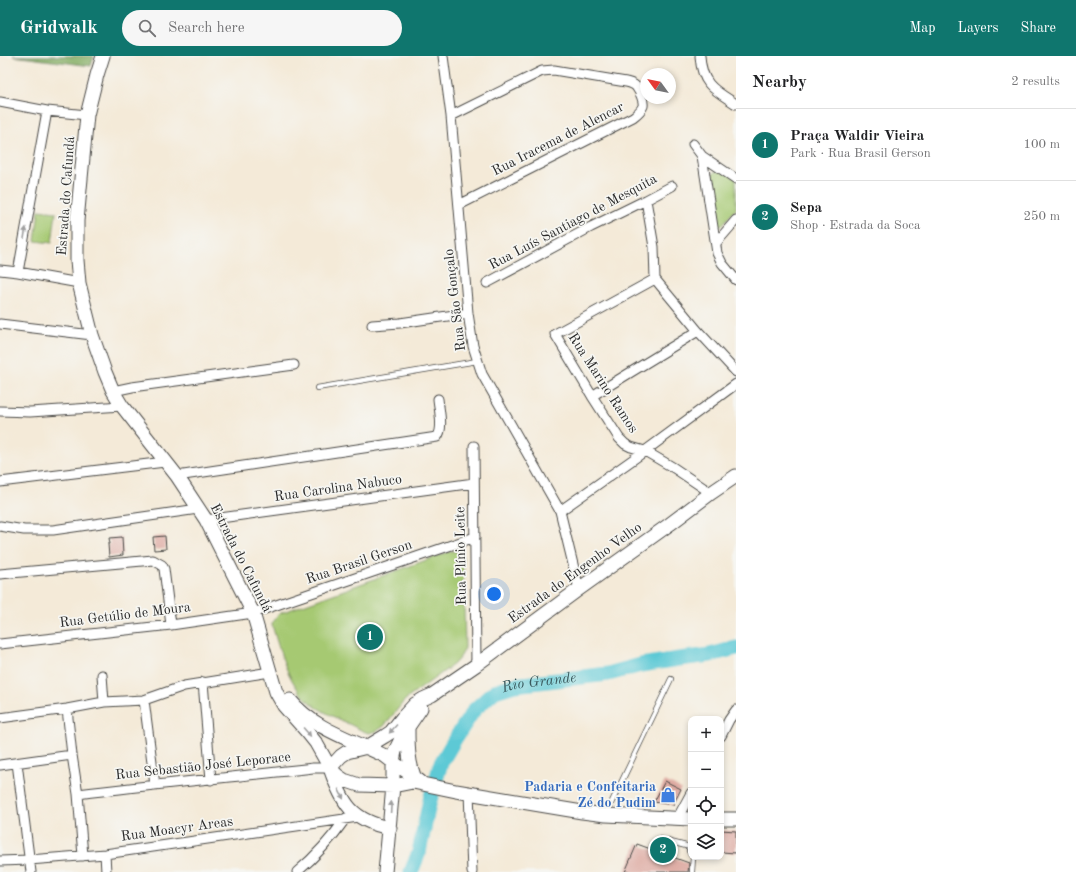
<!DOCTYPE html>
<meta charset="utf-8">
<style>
body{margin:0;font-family:"Old Standard TT",serif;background:#f6f6f6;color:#202124}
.controls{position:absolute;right:12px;bottom:12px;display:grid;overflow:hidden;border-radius:8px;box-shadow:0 2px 6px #0003}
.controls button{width:36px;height:36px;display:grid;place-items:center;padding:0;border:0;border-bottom:1px solid #e0e0e0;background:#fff;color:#202124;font:20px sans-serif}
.compass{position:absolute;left:640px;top:12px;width:36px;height:36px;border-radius:50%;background:#fff;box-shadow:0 2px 6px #0003;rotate:303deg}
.you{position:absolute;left:494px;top:538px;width:14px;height:14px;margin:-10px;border:3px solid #fff;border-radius:50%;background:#1a73e8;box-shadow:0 0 0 6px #1a73e833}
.badge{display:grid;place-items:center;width:26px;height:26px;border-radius:50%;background:#0f766e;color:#fff;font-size:13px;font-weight:700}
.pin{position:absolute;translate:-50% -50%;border:2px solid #fff;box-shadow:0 1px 4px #0006}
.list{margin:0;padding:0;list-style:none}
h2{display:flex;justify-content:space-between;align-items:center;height:52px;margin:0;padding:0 16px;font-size:17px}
h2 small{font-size:13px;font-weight:400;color:#757577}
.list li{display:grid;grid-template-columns:26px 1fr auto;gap:12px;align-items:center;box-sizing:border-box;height:72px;padding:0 16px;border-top:1px solid #e0e0e0}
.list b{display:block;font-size:15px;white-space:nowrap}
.list p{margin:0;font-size:13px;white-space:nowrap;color:#757577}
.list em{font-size:13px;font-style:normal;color:#757577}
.icon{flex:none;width:22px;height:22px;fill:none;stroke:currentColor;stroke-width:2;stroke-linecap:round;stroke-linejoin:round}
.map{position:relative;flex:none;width:736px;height:816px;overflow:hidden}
header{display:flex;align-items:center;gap:24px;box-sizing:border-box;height:56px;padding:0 20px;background:#0f766e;color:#fff}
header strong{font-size:19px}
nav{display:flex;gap:22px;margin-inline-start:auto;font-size:14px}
.search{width:280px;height:36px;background:#f6f6f6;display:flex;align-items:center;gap:10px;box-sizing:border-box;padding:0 14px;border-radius:22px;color:#757577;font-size:15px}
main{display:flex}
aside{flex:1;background:#fff}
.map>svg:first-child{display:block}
</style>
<header>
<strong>Gridwalk</strong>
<div class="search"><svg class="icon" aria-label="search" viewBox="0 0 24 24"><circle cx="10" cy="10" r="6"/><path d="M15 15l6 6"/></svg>Search here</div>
<nav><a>Map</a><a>Layers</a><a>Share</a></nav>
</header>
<main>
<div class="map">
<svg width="736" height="816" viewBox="0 0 736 816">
<rect width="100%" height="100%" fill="#f6f6f2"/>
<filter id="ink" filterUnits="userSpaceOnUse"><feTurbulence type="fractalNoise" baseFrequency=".025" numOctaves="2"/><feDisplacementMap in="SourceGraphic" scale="8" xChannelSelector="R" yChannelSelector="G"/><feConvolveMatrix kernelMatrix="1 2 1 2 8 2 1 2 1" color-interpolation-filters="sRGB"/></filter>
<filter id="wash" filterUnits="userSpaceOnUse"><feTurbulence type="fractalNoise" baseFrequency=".012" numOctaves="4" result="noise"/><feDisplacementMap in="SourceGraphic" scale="16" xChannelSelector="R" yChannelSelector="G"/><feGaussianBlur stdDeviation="0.9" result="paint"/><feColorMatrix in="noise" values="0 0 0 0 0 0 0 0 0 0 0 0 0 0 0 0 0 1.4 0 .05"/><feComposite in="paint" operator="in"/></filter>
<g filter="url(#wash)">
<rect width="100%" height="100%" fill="#f4ead8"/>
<path fill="#a6c972" stroke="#687a4e" d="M718,114l18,8v31l-15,17h-4l-1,-3 -6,-44 3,-6z
M39,154l17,2 -4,31 -17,-2z
M451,495c6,0 9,2 12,7l2,90 -4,8 -7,8 -49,36 -21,26 -7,5 -8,2 -6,-2c-15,-8 -33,-15 -47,-24 -27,-18 -35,-52 -44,-82 1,-6 4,-9 9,-12z"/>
<path fill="#84ad64" stroke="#586c48" d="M13,0h81l-3,10z"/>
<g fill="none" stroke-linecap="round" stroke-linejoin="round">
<path stroke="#5dc9d5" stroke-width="15" id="s1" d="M411,816l8,-20 11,-52 11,-37 14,-24 19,-29 21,-19 19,-6 94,-11 33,-9 38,-6 31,-4 26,-7"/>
</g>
<g id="blocks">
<path fill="#deaba3" d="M165,480l1,13 -12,1 -1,-13z
M122,481l1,18 -14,2 -1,-13h2l-1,-6z
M665,725l16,8 -8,16 -19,-3z
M721,774l15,1v22l-15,-1z
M637,788l52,19 -1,9h-63z"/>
</g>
</g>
<g filter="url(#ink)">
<use href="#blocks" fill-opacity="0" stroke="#494845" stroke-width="1"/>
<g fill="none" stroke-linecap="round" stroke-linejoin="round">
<defs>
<path id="lane" d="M317,332l160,-27
M606,758l65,-135
M659,783l31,8 1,-3
M690,791l-1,4 2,4
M692,816l1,-15"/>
<path id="street" d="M443,0l8,60 17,197 5,33 9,28 78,137 19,78
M700,0c2,29 14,34 36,48
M0,46l47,9 40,4
M451,60l91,-45 12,-1 72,12c4,1 9,2 11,6 3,4 7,13 6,18 -2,5 -6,8 -10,11l-174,88
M693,88l9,12 34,23
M702,100l15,97 5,10 14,17
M646,144l8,47 1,32 43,52 38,41
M716,187l20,-23
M0,214l18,2 61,11
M18,216l29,-161
M655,223l-100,55 37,62 27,42 6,6 6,3 14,4 29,17 37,25
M487,227l104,-56 55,-27 26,-14
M0,268l92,11
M372,269l28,-2 68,-10
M113,335l19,-4 162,-22
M592,340l106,-65
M0,355l30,1 92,-6
M474,390l2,219
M177,420l260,-39c7,-7 2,-28 1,-38
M0,426l165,-20
M560,455l85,-60 91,-67
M206,464l268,-37
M0,470l24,4h29l145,-21
M0,518l153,-14 9,5 2,4 7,56
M0,588l171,-19 82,-12 222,-76
M102,619l2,27
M203,626l8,98
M144,644l11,85
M67,653l5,46 6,39 5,62
M0,662l67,-9 37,-7 40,-2 40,-14 86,-14
M721,680l8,-16 7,-10
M17,707l14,109
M0,709l72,-10
M469,736l3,80
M78,738c79,-10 157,-17 235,-26h17
M677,763l14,-26
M105,798l1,18
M0,805l29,-1 76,-6 253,-37
M297,816c18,-15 35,-34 49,-54"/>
<path id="secondary" d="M103,0l-6,19 -10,40 -10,106v39l2,23 13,52 13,37 8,19 9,15 55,70 29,44 47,93 23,79 8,14 24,27 8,10 14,25 8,8 6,4 15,5 34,1 20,-4 43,9 126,21 24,3 85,4
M290,644c23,29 63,40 95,56 12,10 26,17 38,28
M408,672c0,17 0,32 6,48
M721,763h15
M390,772c-38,-7 -48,-25 -60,-60l11,-12 6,-4 20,-5 18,-11 6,-4 11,-14 13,-14 8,-5 9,-4 44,-30 103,-76 91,-65 41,-31 25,-17
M385,816l8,-86v-24l2,-11 9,-18 17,-25"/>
</defs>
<use href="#lane" stroke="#494845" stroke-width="6"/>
<use href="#street" stroke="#494845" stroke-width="11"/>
<use href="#secondary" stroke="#494845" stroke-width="15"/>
<use href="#lane" stroke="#fff" stroke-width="4.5"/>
<use href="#street" stroke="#fff" stroke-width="9"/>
<use href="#secondary" stroke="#fff" stroke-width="13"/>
</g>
<defs><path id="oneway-solid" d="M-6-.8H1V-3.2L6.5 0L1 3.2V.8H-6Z"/></defs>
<g fill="#a0a0a0">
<use href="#oneway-solid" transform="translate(25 177) rotate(-80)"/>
<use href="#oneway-solid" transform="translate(393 673) rotate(132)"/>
<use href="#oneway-solid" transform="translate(307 676) rotate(49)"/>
<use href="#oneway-solid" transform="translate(341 738) rotate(63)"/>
<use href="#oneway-solid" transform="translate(391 751) rotate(-86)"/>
</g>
</g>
<defs>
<symbol id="shop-bare" viewBox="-9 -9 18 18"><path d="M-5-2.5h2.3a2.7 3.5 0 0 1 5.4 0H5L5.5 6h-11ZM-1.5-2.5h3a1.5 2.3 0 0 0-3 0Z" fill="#3f7fe0" stroke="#f6f6f2" stroke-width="2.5" paint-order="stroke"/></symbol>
</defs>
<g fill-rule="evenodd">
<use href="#shop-bare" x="657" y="728" width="22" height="22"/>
</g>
<g text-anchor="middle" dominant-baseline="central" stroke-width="3.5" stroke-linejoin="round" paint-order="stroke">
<g font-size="14" fill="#2b2b2b" stroke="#f6f6f2">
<text transform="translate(558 83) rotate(-27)">Rua Iracema de Alencar</text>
<text transform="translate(66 140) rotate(-86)">Estrada do Cafundá</text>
<text transform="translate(573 166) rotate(-28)">Rua Luís Santiago de Mesquita</text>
<text transform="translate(455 244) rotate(-97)">Rua São Gonçalo</text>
<text transform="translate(603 327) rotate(57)">Rua Marino Ramos</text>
<text transform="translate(338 432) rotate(-8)">Rua Carolina Nabuco</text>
<text transform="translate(461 500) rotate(-91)">Rua Plínio Leite</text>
<text transform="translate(241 502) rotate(63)">Estrada do Cafundá</text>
<text transform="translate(359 506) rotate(-19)">Rua Brasil Gerson</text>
<text transform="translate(575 517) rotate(-36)">Estrada do Engenho Velho</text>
<text transform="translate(125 559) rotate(-7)">Rua Getúlio de Moura</text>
<text transform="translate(203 710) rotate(-6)">Rua Sebastião José Leporace</text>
<text transform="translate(177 773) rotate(-8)">Rua Moacyr Areas</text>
</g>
<g font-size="14" font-weight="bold" fill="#366cbe" stroke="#f6f6f2" text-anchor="end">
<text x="656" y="731">Padaria e Confeitaria<tspan x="656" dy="16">Zé do Pudim</tspan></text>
</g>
<g font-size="15" font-style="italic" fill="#3a5a5e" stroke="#f6f6f2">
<text stroke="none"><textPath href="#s1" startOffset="249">Rio Grande</textPath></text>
</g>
</g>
</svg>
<div class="controls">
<button>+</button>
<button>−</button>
<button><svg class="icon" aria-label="locate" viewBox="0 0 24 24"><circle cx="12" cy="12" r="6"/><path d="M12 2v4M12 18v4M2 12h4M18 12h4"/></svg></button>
<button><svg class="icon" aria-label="layers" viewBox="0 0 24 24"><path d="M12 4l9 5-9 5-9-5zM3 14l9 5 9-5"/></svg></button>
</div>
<svg class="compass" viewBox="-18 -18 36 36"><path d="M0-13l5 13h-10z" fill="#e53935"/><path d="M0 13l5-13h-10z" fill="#757577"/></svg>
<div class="you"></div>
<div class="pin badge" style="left:370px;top:581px">1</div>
<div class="pin badge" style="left:663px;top:794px">2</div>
</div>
<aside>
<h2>Nearby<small>2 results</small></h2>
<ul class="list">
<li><span class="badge">1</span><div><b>Praça Waldir Vieira</b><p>Park · Rua Brasil Gerson</p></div><em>100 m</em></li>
<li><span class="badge">2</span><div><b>Sepa</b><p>Shop · Estrada da Soca</p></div><em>250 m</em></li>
</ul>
</aside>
</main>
